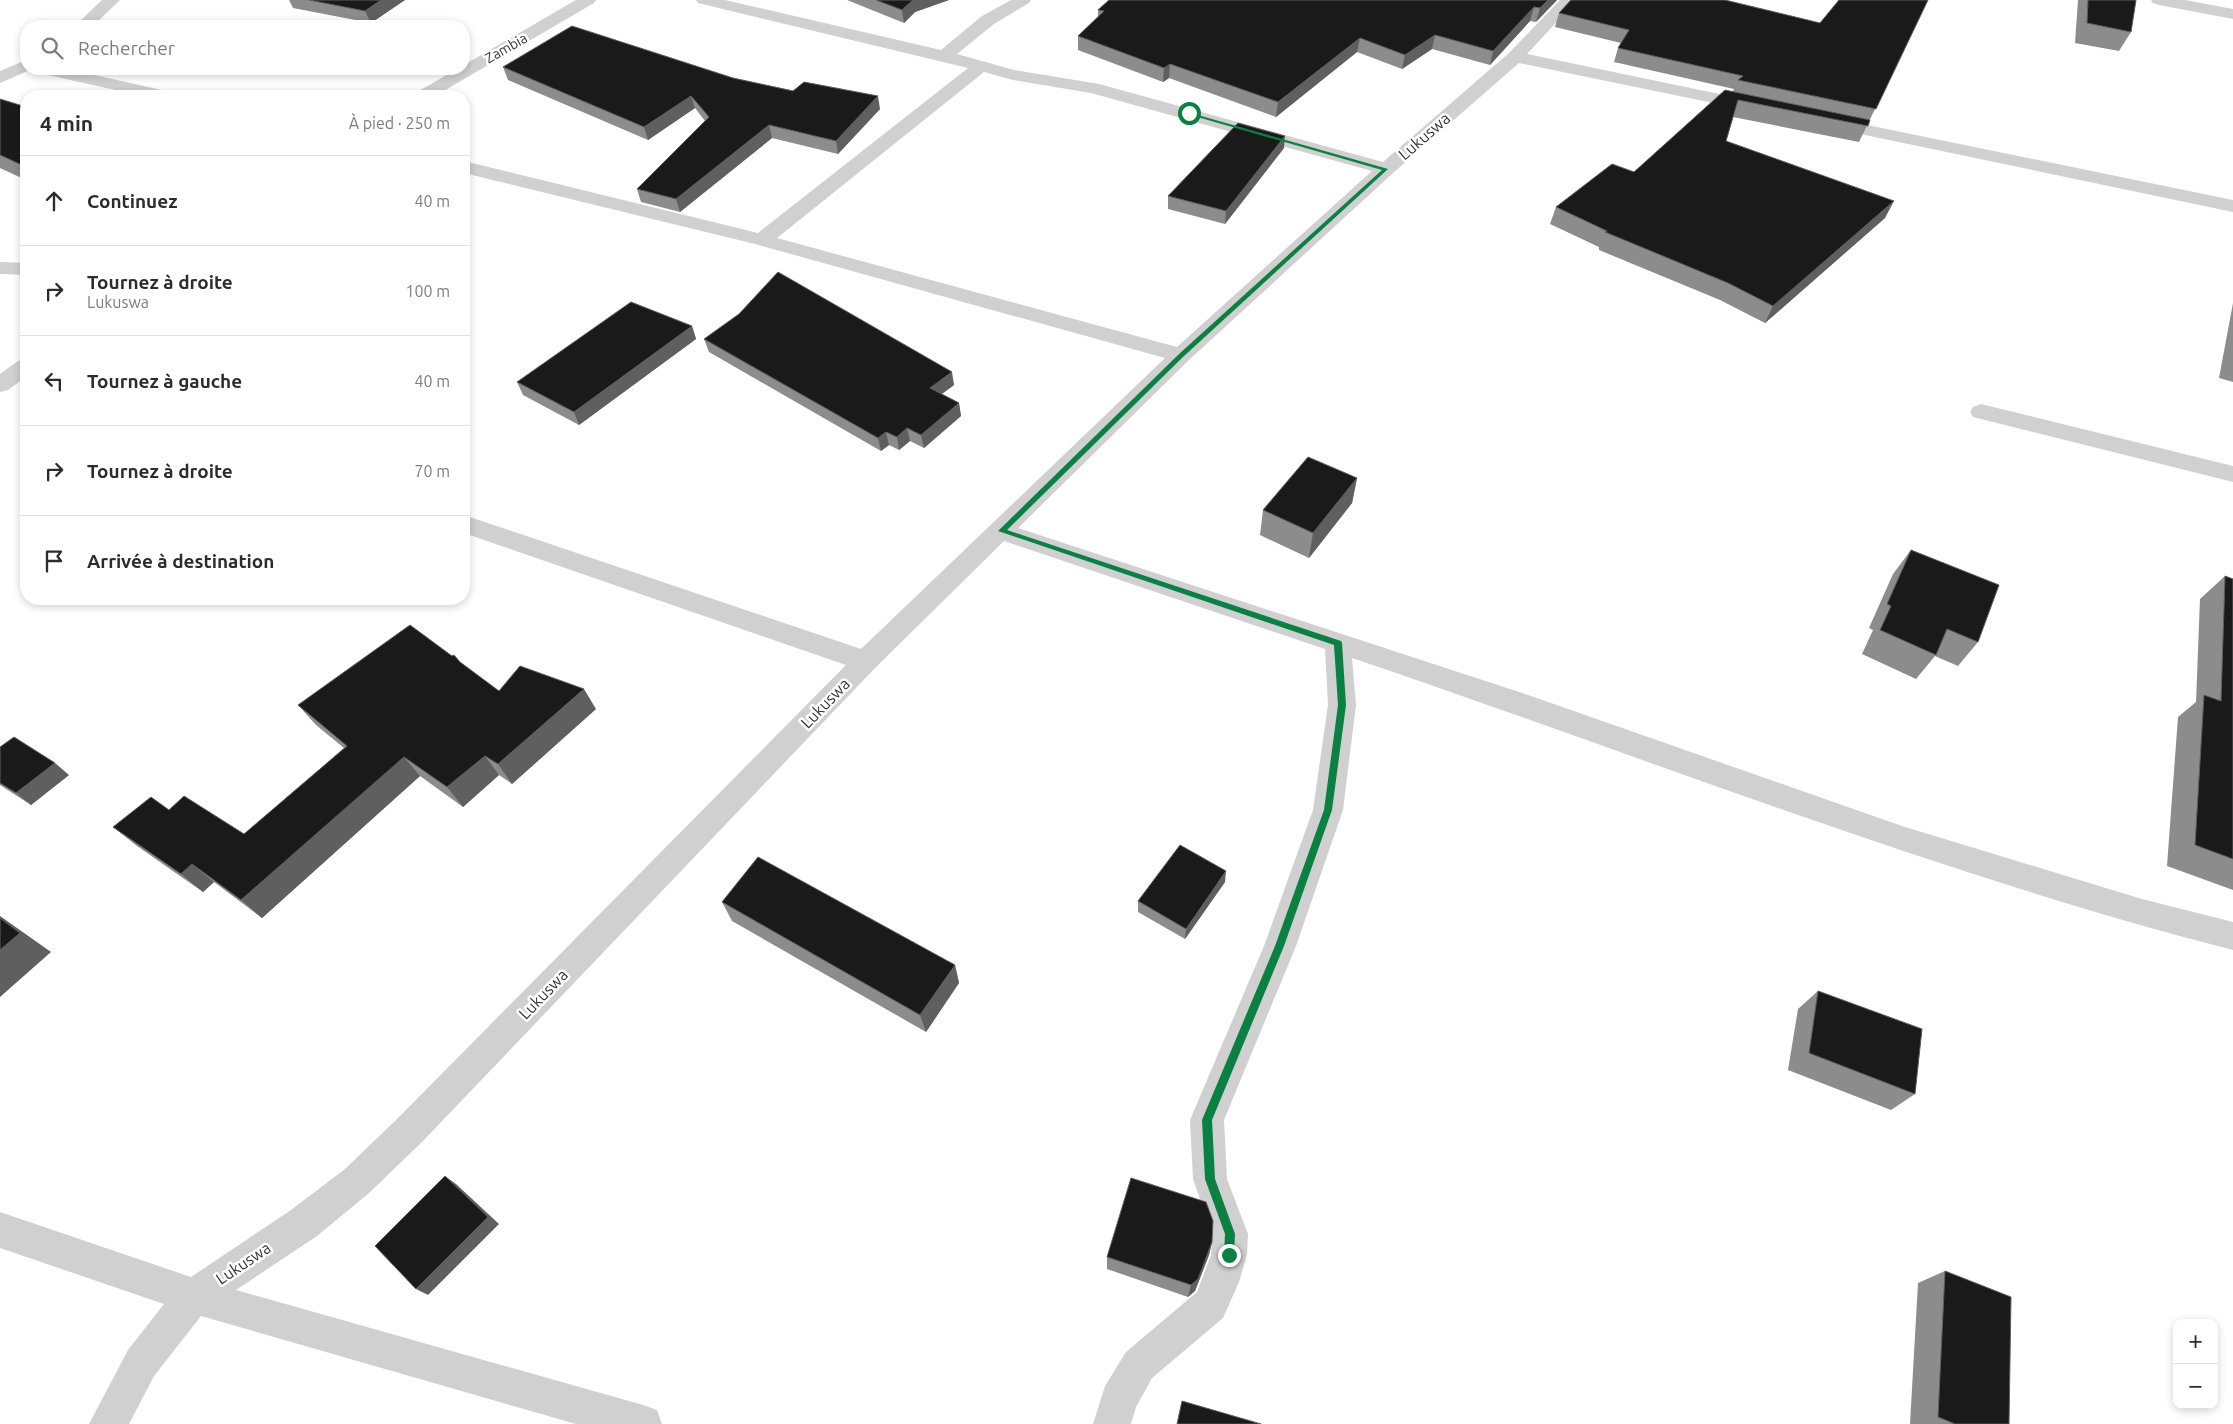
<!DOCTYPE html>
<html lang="fr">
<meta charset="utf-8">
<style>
body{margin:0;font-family:Ubuntu,sans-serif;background:#f7f7f7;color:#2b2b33}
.controls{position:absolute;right:15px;bottom:15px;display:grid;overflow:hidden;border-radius:10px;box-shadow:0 2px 8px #0003}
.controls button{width:45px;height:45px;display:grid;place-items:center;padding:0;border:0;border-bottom:1px solid #e1e1e2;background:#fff;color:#2b2b33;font:25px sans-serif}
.stop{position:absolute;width:15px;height:15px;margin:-11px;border:4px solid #0b8043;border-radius:50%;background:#fff}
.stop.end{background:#0b8043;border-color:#fff;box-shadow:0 1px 5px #0008}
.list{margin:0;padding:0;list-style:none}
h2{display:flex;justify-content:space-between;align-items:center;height:65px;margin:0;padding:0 20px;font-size:21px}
h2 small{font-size:16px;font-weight:400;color:#7c7c81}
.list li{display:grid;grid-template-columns:32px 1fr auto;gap:15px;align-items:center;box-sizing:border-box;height:90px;padding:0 20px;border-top:1px solid #e1e1e2}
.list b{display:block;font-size:19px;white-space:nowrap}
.list p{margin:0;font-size:16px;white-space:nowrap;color:#7c7c81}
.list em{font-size:16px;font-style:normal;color:#7c7c81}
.icon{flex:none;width:28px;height:28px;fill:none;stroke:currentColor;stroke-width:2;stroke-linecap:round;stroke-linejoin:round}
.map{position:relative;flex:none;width:2233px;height:1424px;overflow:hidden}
.search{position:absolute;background:#fff;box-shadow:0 2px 8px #0003;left:20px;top:20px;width:450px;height:55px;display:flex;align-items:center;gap:12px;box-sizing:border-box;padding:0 18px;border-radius:20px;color:#7c7c81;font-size:19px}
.panel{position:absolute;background:#fff;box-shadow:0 2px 8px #0003;left:20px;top:90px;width:450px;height:515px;border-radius:20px}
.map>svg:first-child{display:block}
</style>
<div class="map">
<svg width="2233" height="1424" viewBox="0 0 2233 1424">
<rect width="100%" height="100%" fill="#fff"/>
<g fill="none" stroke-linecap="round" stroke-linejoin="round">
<path fill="#d0d0d0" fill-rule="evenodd" d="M102,0h18l-27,26h-18z
M576,0h20l-2,3 -159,93h-21l3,-4 40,-23h7v-4z
M696,0h29l216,50 41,-34 29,-16h20l-2,3 -35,21 -37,30 57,16 85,14 284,78 126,-109 51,-53h17l-50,54 231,48 3,4 -3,4 -6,1 -233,-48 -126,110 -204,187 -171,168 513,168 371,130 240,73 91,23v28c-300,-77 -588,-193 -881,-292l4,47 -13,105 -47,136 -72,174 3,59 21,55 -1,21 -8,27 -16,36 -71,60 -16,29 -5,17h-38l12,-38 21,-34 71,-60 14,-37 1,-21 -19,-55 -3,-59 74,-174 49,-136 15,-105 -3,-56 -321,-108 -129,127 -453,474 -53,51 -52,43 -81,54 407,115 14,5 5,14h-86l-375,-108 -47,60 -25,48h-40l39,-74 36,-46 -164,-56v-36l191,65 100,-67 54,-41 53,-51 448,-453 -382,-132v-18l397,134 304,-291 -410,-114 -291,-71v-12l294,72 210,-165 -270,-65zM984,72l29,8 78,13 281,78 -195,176 -400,-109z
M2151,0h34l48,9v10l-74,-14 -6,-2z
M26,60v9h6l-32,14v-12z
M36,69h31l104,23 3,4h-32l-103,-23z
M1828,117l405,83v12l-411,-86 -3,-4 3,-4z
M0,262l26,1v12l-26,-1z
M26,359v18l-18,13 -8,2v-18l18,-13z
M1981,404l252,62v16l-260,-65 -3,-5 3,-5z"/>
</g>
<path fill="#8c8c8c" d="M289,0h116l-34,23 -78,-15z
M847,0h102l-34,12 -11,11z
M1109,0h448l-21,22 -6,-1 -40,44 -58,-16 -30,20 -45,-17 -81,65 -107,-39 -6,4 -85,-32v-14l20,-19v-7z
M1928,0l-69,142 -126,-25 -7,24 159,77 -120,105 -45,-23 -121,-50v-3l-49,-23 6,-17 78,-35 99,-81 1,-2 -120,-27 4,-14 3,-5 -66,-16 4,-14 261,10z
M2078,0h58l-5,32 -12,19 -44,-8z
M503,67l230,11 147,31 -42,45 -66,-16 -92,74 -39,-10 -4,-13 68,-68 -10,-13 -47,32 -140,-60z
M0,99l26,8v73l-26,-12z
M1284,148l-59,76 -57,-15v-13z
M2233,303v79l-14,-4z
M692,326l4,13 -117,86 -56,-30 -6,-13z
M704,339l250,46 -12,9 17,9 2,13 -37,32 -14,-7 -11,9 -10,-5 -8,6 -172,-99z
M1357,478l-5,25 -43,55 -49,-23 3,-25z
M1911,550l67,92 -20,24 -23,-10 -19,23 -54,-25 11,-24 -4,-2 24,-54z
M2225,576l8,3v311l-66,-24 11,-149 18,-15 4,-103z
M460,662l39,29 97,18 -84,75 -13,-9 -36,32 -43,-31 -158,142 -48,-36 -11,10 -66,-46 -24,-19 56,-17 75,24 100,-86 -28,-23 -18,-20z
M0,747l69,28 -38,30 -31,-20z
M1225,882l-40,57 -47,-27v-11z
M722,902l233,63 4,18 -33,49 -194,-111z
M1818,991l97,103 -24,16 -103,-40 10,-61z
M1212,1242l-3,13 -14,36 -7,6 -81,-28v-12z
M1945,1271l64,153h-99l8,-141z"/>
<path fill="#5f5f5f" d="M381,0h24l-34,23 -6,-12z
M913,0h36l-34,12 -11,11 -2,-13z
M1548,0h9l-21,22 4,-14z
M1534,7l-4,14 -40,44 3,-14z
M1435,35l-3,14 -30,20 3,-14z
M1360,38l-3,14 -81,65 2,-15z
M1170,64l-1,14 -6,4 1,-14z
M691,96l4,12 -47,32 -4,-13z
M878,96l2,13 -42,45 -2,-13z
M769,125l3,13 -92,74 -4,-13z
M1285,136l-1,12 -59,76 1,-13z
M1894,201l-9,17 -120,105 8,-17z
M692,326l4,13 -117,86 -5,-13z
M952,372l2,13 -22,16 -2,-13z
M959,403l2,13 -37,32 -3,-13z
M907,428l3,13 -11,9 -2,-13z
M886,432l3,13 -8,6 -3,-13z
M1357,478l-5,25 -43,55 4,-25z
M584,689l12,20 -84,75 -14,-20z
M485,756l14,19 -36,32 -16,-20z
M404,757l16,19 -158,142 -21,-18z
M55,763l14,12 -38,30 -15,-12z
M192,864l22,18 -11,10 -22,-18z
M1226,871l-1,11 -40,57 1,-10z
M0,916l51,36 -51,45z
M955,965l4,18 -33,49 -6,-17z
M445,1176l11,8 43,40 -71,71 -12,-6z
M1212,1242l-3,13 -14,36 -7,6 3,-12z"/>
<path fill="#1a1a1a" stroke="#5f5f5f" d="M309,0h72l-16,11z
M876,0h37l-11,10z
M1109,0h439l-8,8 -6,-1 -41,44 -58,-16 -30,20 -45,-17 -82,64 -108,-38 -6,4 -86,-32 26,-25 -6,-1z
M1571,0h154l95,23 19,-23h89l-52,109 -138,-29 5,-4 -125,-28 11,-18 -70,-17z
M2088,0h48l-5,32 -44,-9z
M572,26l161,52 60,13 11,-9 74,14 -42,45 -67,-16 -93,74 -39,-10 72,-72 -18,-21 -47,31 -141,-60z
M1725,90l145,30 -2,6 -130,-26 -12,41 168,60 -121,105 -45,-23 -123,-51 2,-1 -51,-24 56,-43 22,8z
M0,99l26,8v60l-26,-12z
M1238,123l47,13 -59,75 -58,-15z
M778,272l174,100 -22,16 29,15 -38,32 -14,-7 -10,9 -11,-5 -8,6 -174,-99 35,-25z
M631,302l61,24 -118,86 -57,-30z
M1308,457l49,21 -44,55 -50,-23z
M1911,550l88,35 -21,57 -31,-13 -11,26 -56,-25 11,-24 -4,-2z
M2225,576l8,3v280l-38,-14 9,-150 17,6z
M410,625l42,31 2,-1 6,7 39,29 21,-25 64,23 -86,75 -13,-8 -38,31 -43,-30 -163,143 -49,-36 -11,10 -68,-47 38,-30 18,13 15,-14 60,38 103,-88 -49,-41z
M14,737l41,26 -39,30 -16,-10v-36z
M1180,845l46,26 -40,58 -48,-28z
M758,857l197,108 -35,50 -198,-113z
M0,918l20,15 -20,17z
M1818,991l104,38 -7,65 -106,-41z
M445,1176l43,41 -72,72 -41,-43z
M1131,1178l75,24 7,19 -1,21 -14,37 -7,6 -84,-28z
M1945,1271l66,26 -2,127h-54l-17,-7z
M1182,1401l79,23h-84z"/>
<path fill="#0b8043" d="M1187,112l201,57 -205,188 -176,173 334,111 1,2 4,62 -14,105 -48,136 -72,174 3,59 20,55 -1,21 -5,5 -5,-5 1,-21 -20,-55 -3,-59 73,-174 49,-136 14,-105 -4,-60 -336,-114 181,-177 203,-184 -195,-56z"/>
<g text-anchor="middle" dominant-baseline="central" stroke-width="5" stroke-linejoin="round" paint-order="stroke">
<g font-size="14" fill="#333" stroke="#fff">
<text transform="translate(506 48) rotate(-30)">Zambia</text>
</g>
<g font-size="16" fill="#333" stroke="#fff">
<text transform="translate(1424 136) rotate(-41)">Lukuswa</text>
<text transform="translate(825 703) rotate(-46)">Lukuswa</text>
<text transform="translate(543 994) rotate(-46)">Lukuswa</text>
<text transform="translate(243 1263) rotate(-34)">Lukuswa</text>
</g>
</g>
</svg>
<div class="controls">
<button>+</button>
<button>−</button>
</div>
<div class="stop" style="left:1189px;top:113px"></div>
<div class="stop end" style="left:1229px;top:1255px"></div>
<div class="search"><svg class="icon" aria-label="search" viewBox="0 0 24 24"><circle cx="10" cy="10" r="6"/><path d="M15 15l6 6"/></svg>Rechercher</div>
<section class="panel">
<h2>4 min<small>À pied · 250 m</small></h2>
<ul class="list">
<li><svg class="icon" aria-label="ahead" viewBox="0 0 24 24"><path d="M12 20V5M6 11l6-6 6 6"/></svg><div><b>Continuez</b></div><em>40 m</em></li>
<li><svg class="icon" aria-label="right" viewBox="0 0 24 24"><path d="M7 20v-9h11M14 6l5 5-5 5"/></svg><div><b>Tournez à droite</b><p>Lukuswa</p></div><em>100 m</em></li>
<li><svg class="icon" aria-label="left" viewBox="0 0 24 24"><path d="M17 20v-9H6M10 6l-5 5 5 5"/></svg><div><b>Tournez à gauche</b></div><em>40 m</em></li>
<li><svg class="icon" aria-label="right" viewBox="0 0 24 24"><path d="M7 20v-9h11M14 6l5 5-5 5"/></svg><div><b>Tournez à droite</b></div><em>70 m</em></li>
<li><svg class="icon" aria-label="arrive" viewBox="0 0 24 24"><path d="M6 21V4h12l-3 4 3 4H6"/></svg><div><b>Arrivée à destination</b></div></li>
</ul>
</section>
</div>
